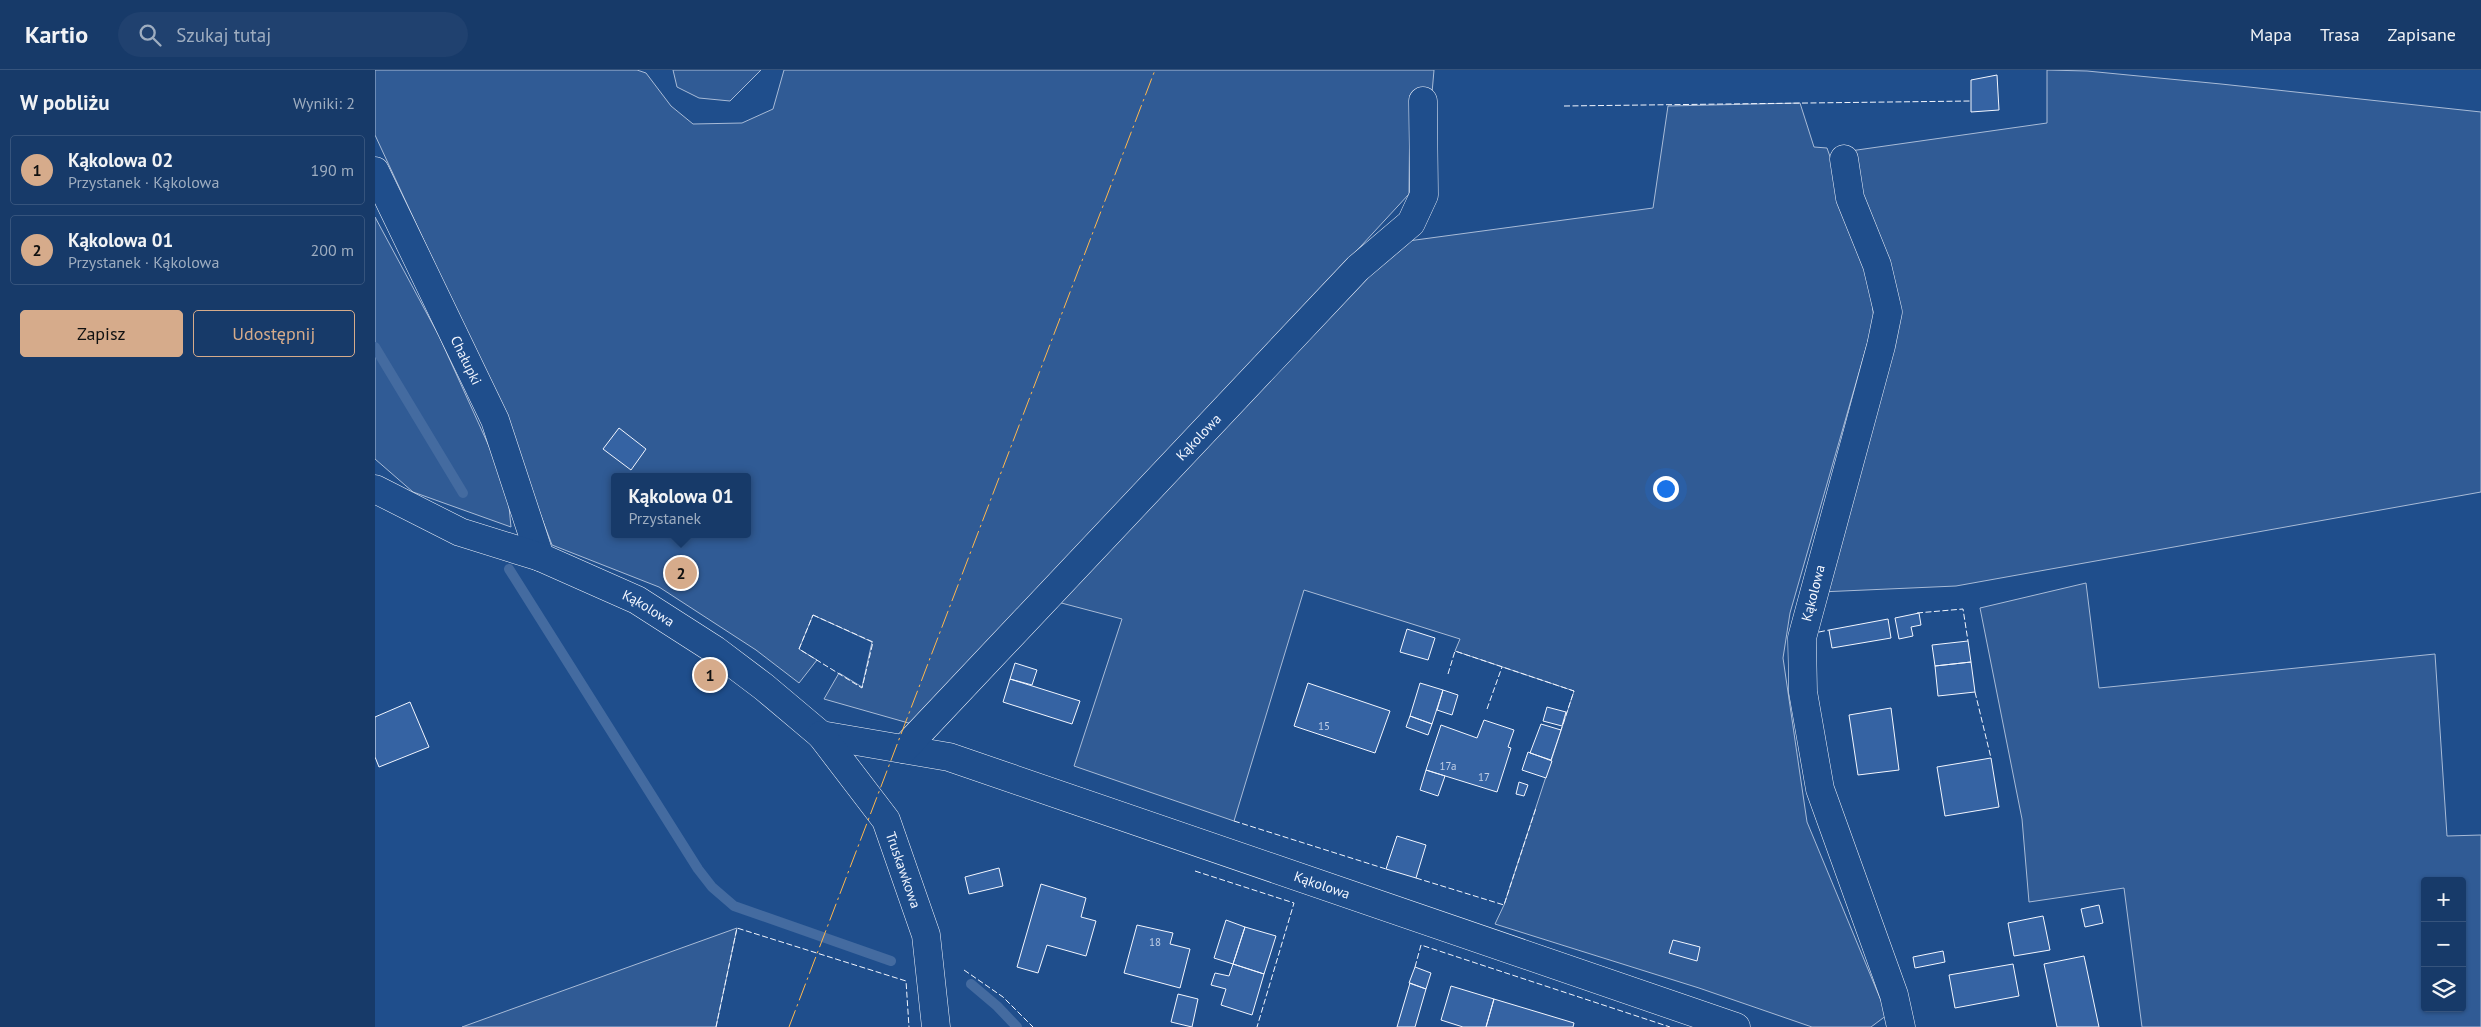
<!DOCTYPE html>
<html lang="pl">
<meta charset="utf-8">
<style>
body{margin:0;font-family:"PT Sans",sans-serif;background:#20416f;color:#f1f3f6}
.controls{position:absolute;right:15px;bottom:15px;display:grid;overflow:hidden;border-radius:5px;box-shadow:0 1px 4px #0004}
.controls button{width:45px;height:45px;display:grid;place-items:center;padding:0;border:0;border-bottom:1px solid #36547d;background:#173a69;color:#f1f3f6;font:25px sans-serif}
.you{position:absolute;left:1290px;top:418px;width:18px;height:18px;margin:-12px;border:4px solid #fff;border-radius:50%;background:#1a73e8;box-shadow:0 0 0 8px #1a73e833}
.badge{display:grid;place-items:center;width:32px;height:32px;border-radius:50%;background:#d6ab8b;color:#111;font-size:16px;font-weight:700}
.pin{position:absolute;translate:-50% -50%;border:2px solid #fff;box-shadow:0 1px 5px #0006}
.popup{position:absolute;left:236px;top:403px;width:140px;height:65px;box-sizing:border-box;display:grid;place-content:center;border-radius:5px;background:#173a69;filter:drop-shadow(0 1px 4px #0005);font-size:16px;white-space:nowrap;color:#9eadc0}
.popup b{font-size:19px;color:#f1f3f6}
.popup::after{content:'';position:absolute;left:50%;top:100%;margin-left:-10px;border:10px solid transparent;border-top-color:#173a69}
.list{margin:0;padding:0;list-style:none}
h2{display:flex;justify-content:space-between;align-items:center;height:65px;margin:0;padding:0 20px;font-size:21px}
h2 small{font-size:16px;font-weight:400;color:#9eadc0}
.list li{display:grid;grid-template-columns:32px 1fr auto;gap:15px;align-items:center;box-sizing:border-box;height:70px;margin:0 10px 10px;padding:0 10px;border:1px solid #36547d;border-radius:5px}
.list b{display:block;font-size:19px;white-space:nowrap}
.list p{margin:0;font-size:16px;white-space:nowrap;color:#9eadc0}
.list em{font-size:16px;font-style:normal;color:#9eadc0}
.actions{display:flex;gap:10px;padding:15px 20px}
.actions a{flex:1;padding:11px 0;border:1px solid #d6ab8b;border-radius:5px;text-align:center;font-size:18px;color:#d6ab8b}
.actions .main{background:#d6ab8b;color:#111}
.icon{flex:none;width:28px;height:28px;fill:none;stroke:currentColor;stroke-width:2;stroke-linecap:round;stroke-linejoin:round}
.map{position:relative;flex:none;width:2106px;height:957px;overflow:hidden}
header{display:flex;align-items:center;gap:30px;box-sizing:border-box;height:70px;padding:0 25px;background:#173a69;border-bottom:1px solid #36547d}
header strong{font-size:24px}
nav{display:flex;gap:28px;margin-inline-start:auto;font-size:18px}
.search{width:350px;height:45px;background:#20416f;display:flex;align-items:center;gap:12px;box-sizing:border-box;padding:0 18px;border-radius:28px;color:#9eadc0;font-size:19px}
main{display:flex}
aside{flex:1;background:#173a69}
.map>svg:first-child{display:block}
</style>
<header>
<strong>Kartio</strong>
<div class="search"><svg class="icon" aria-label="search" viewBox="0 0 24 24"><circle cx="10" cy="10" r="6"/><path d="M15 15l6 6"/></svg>Szukaj tutaj</div>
<nav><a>Mapa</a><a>Trasa</a><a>Zapisane</a></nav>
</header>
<main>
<aside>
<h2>W pobliżu<small>Wyniki: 2</small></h2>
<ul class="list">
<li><span class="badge">1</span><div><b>Kąkolowa 02</b><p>Przystanek · Kąkolowa</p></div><em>190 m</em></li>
<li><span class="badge">2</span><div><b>Kąkolowa 01</b><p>Przystanek · Kąkolowa</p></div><em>200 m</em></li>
</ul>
<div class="actions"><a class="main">Zapisz</a><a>Udostępnij</a></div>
</aside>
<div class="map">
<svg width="2106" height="957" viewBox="0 0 2106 957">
<rect width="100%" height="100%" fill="#1f4e8c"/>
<path fill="#305b95" stroke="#a8bbd7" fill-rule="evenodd" d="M0,0h262l9,3 25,33 22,18 49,-1 31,-14 11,-39h650l-2,23 -22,2 -1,99 -226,245 -271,285 -88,-25 15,-26 23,14 10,-45 -59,-27 -14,34 18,11 -18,23 -43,-33 -97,-63 -107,-42 -56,-149 -121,-261zM240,407h132v57h-132z
M298,0h88l-31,31 -31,-3 -22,-11z
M1672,0l40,1 134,13 260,28v380l-525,94 -136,6 79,-275 -49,-166 197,-28z
M1425,33l14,44 13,1 41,117 6,55 -84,293 -7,45 24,164 80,193 -16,12h-59l-113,-39 -204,-64 9,-19 70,-214 -119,-40 5,-12 -156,-49 -70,231 -160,-55 48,-147 -72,-19 110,-106 222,-231 26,-22 245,-33 15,-102z
M0,147l64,119 68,150 4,41 -98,-35 -38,-33z
M1711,513l13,105 336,-34 12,182 34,-1v192h-339l-18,-139 -95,14 -7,-83 -42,-211zM2050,811h37v127h-37z
M362,858l-21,99h-254z"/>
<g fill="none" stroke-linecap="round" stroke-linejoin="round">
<path stroke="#446ba0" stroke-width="10" d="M0,277l88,146
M134,499l189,300 14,18 22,19 157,55
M596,914l26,22 20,21"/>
</g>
<path fill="#3563a3" stroke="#f2f6ff" d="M1622,5l2,35 -28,2v-32z
M244,358l27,21 -15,21 -28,-21z
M1544,543l2,12 -10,2 2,9 -14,3 -4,-21z
M1513,549l3,19 -59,10 -3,-18z
M1032,559l28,9 -7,22 -28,-8z
M1593,571l3,21 -36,4 -3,-21z
M1596,592l4,30 -37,4 -3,-30z
M640,593l22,7 -5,15 -22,-6z
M635,609l70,22 -8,23 -69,-22z
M933,613l82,28 -15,42 -81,-27z
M1045,613l23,7 -11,34 -22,-8z
M1068,620l15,5 -6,20 -15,-5z
M35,632l19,45 -50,20 -4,-10v-40z
M1172,637l19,5 -4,14 -19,-5z
M1516,638l8,62 -41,5 -9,-60z
M1035,646l22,8 -4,11 -22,-8z
M1109,650l30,10 -6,17 3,1 -14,44 -71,-22 15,-45 36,13z
M1166,654l20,6 -10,30 -21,-7z
M1153,682l24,9 -6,17 -24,-8z
M1616,688l8,49 -54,9 -8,-49z
M1051,700l19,6 -7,20 -18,-6z
M1144,712l9,3 -4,11 -8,-2z
M1022,766l29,9 -10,33 -30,-9z
M624,798l4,18 -34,8 -4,-17z
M666,814l45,14 -5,19 15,4 -10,35 -39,-11 -9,28 -21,-6z
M1724,835l4,18 -18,4 -4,-18z
M1668,846l7,34 -36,6 -6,-33z
M851,850l19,7 -12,37 -19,-6z
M762,855l36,8 -3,11 20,5 -10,39 -56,-15z
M870,857l31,9 -12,38 -31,-10z
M1298,870l27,7 -3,14 -28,-8z
M1568,881l2,11 -30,6 -2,-11z
M1709,886l15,71h-42l-13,-63z
M858,894l31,10 -12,41 -31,-10 5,-16 -15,-4 4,-12 14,3z
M1638,894l6,32 -64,12 -6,-33z
M1040,897l16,6 -5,16 -17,-6z
M1035,913l16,6 -11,38h-18z
M1076,916l43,13 -8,28h-23l-22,-7z
M803,924l20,5 -6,28 -21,-5z
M1119,929l80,24 -1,4h-87z"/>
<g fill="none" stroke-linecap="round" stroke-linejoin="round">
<defs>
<g id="street">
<path d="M1469,89l6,39 27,67 11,47 -7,34 -79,292 1,54 17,97 74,206 7,32"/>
<path id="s1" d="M0,101l120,249 45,137"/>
<path id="s2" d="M0,419l85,43 80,25 97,43 78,50 49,37 57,48 128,22 787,270"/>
<path id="s3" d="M446,665l65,85 40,115 10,92"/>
<path id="s4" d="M529,679l454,-481 53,-45 13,-28 -1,-94"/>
</g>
</defs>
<use href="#street" stroke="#f2f6ff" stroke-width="29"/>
<use href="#street" stroke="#1f4e8c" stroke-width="28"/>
<path stroke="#f2f6ff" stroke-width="1" stroke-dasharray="6 2.5" stroke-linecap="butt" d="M1189,36l407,-5
M1542,543l46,-4 5,32
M438,545l60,27 -11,46 -63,-39z
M1444,562l10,-2
M1073,604l7,-23 119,40 -13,39
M1600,622l16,66
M1112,639l15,-42
M859,751l152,48
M820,801l99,32 -37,124
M1041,808l88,27 32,-97
M1040,897l6,-22 249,82
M589,900l39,27 30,30
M341,957l21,-99 169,53 3,46"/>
<path stroke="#ffb74d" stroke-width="1" stroke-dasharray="18 4 2.5 4" stroke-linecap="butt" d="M414,957l366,-957"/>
</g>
<g text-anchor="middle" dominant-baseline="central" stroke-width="4" stroke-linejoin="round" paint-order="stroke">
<g font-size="11" fill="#c3d1e8">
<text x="949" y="656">15</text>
<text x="1073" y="696">17a</text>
<text x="1109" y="707">17</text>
<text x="780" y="872">18</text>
</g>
<g font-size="14" fill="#f2f6ff" stroke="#1f4e8c">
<text stroke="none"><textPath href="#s1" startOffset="210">Chałupki</textPath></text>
<text stroke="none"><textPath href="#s4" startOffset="429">Kąkolowa</textPath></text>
<text transform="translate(1438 523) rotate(-76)">Kąkolowa</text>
<text stroke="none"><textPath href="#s2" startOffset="299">Kąkolowa</textPath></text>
<text stroke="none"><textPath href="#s3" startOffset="160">Truskawkowa</textPath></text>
<text stroke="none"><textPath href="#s2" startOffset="1038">Kąkolowa</textPath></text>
</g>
</g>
</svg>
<div class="controls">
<button>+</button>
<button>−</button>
<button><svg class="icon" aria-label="layers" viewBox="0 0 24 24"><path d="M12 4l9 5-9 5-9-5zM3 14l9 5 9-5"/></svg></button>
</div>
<div class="you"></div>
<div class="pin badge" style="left:335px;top:605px">1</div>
<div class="pin badge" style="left:306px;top:503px">2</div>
<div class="popup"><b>Kąkolowa 01</b>Przystanek</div>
</div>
</main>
